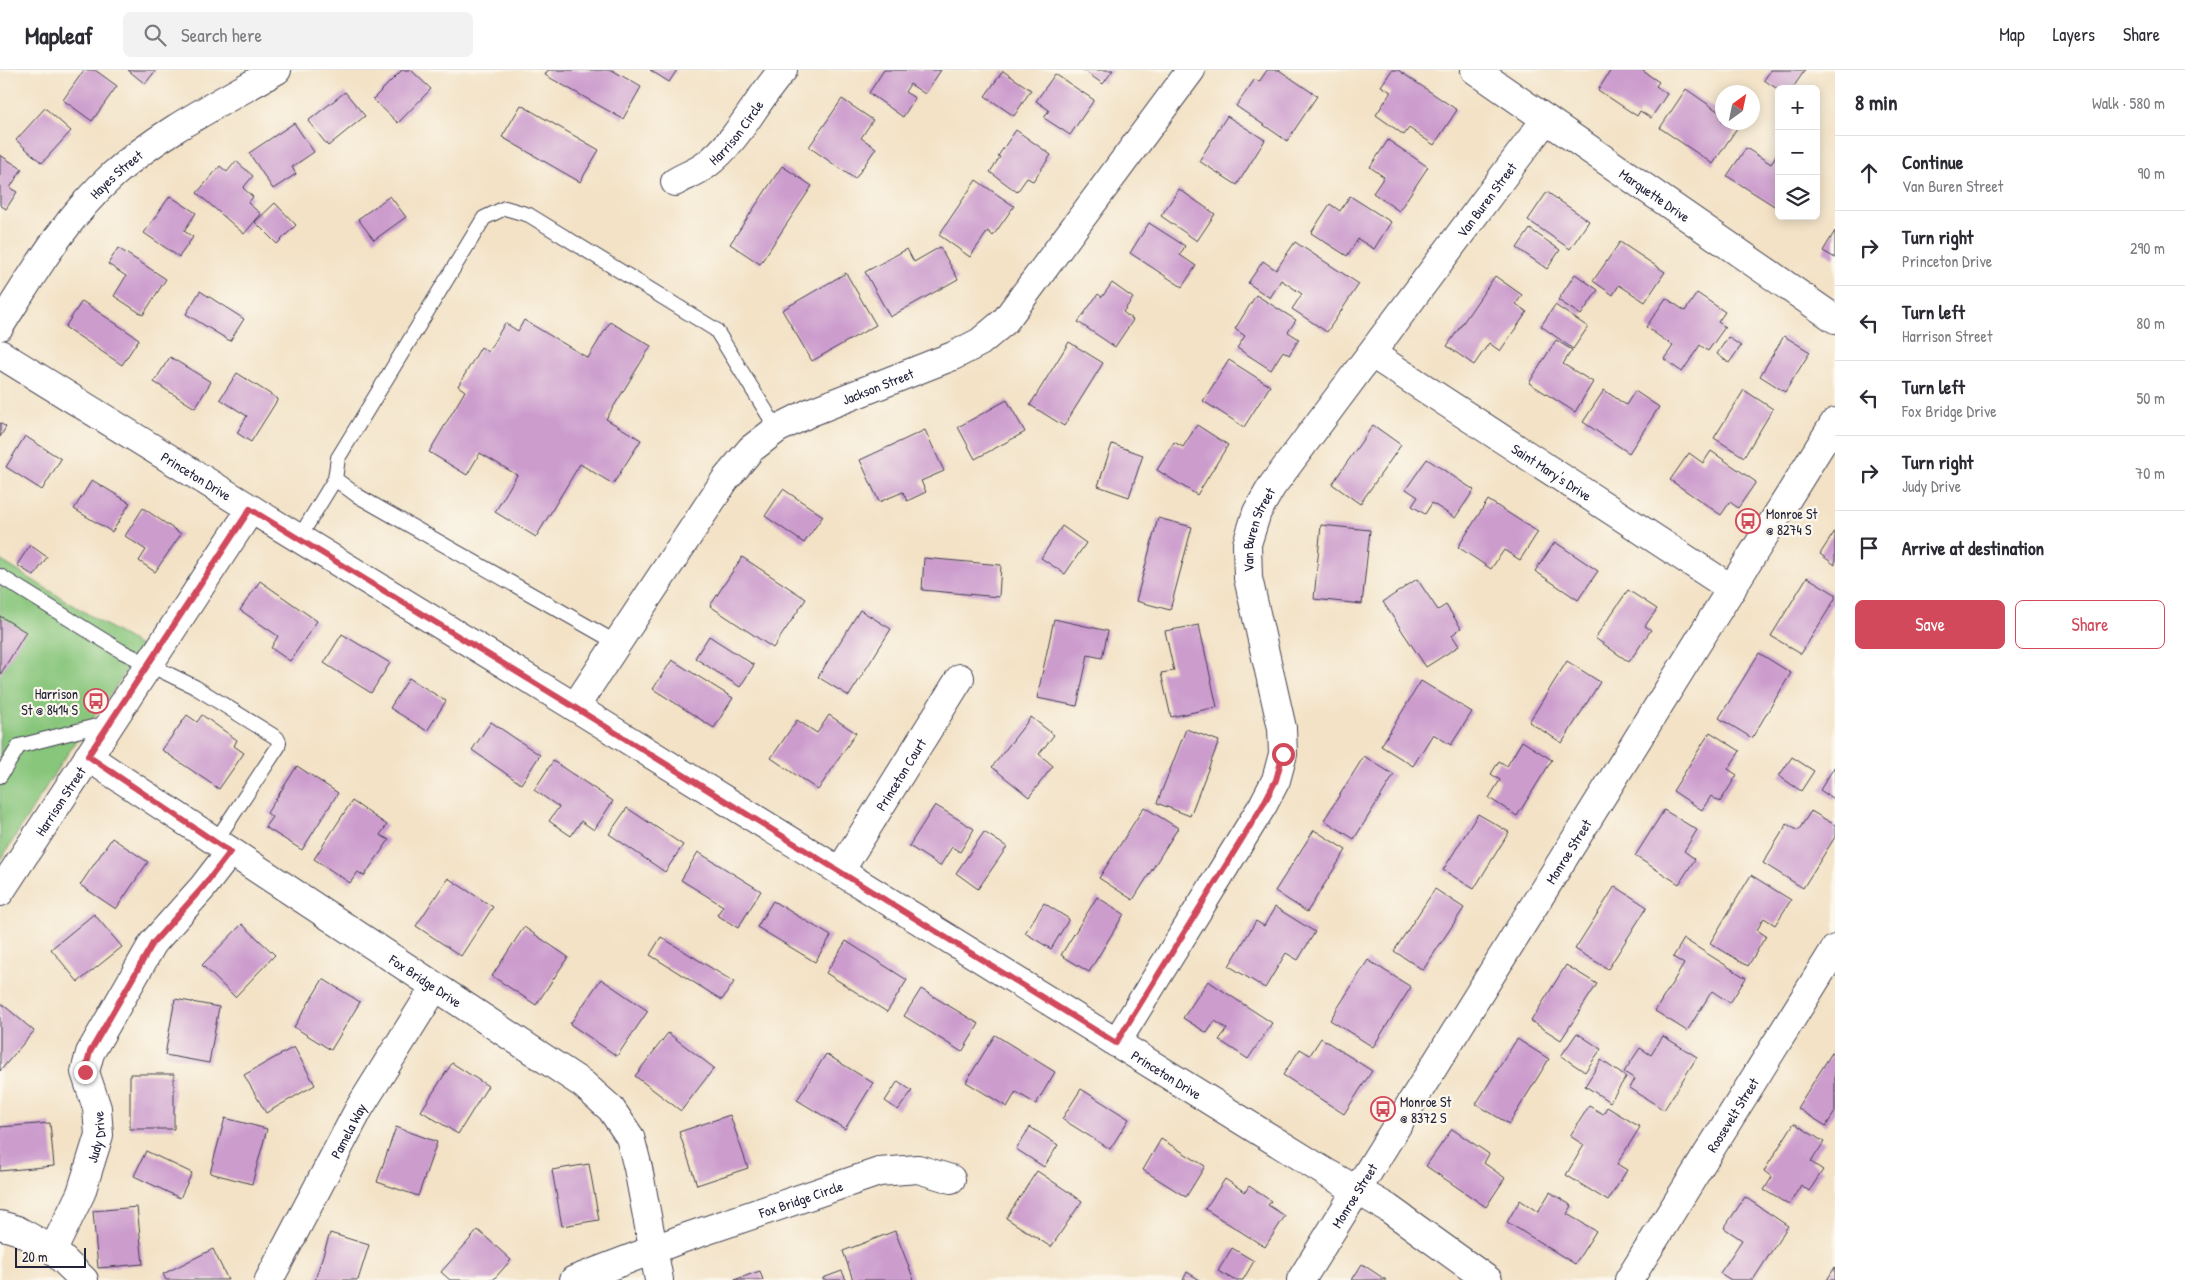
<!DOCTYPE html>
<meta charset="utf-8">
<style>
body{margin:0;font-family:"Patrick Hand",sans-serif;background:#f2f2f3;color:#2b2b33}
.controls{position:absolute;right:15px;top:15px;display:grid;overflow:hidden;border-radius:8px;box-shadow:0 2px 12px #0003}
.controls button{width:45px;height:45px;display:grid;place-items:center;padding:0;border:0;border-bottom:1px solid #e1e1e2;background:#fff;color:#2b2b33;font:25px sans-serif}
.compass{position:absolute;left:1715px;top:15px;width:45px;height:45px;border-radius:50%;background:#fff;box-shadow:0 2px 12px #0003;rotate:33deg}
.scale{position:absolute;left:15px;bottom:12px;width:71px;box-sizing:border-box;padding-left:5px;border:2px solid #22223b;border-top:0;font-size:14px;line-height:18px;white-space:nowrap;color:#22223b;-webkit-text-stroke:4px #fbf7ec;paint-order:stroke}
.stop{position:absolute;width:15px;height:15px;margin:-11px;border:4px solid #d1495b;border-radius:50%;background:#fff}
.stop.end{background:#d1495b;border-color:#fff;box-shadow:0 1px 5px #0008}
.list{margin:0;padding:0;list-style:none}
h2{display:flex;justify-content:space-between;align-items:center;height:65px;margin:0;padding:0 20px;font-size:21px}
h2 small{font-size:16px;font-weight:400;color:#7c7c81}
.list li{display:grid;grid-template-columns:32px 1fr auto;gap:15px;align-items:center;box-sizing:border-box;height:75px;padding:0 20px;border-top:1px solid #e1e1e2}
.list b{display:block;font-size:19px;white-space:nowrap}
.list p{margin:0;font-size:16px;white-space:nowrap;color:#7c7c81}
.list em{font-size:16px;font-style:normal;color:#7c7c81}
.actions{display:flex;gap:10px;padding:15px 20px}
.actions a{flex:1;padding:11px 0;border:1px solid #d1495b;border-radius:8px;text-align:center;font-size:18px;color:#d1495b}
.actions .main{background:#d1495b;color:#fff}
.icon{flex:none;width:28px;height:28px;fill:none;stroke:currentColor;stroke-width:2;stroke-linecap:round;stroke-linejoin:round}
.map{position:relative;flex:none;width:1835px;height:1210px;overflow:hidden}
header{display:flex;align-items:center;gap:30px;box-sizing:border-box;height:70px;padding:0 25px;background:#fff;border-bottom:1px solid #e1e1e2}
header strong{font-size:24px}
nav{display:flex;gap:28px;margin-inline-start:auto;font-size:18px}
.search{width:350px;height:45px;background:#f2f2f3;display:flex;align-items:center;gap:12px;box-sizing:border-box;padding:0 18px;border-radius:8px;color:#7c7c81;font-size:19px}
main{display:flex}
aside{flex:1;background:#fff}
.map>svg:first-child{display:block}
</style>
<header>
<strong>Mapleaf</strong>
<div class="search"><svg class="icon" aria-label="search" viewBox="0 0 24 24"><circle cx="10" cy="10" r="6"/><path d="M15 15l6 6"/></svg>Search here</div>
<nav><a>Map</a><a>Layers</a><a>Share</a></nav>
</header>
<main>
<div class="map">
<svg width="1835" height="1210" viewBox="0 0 1835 1210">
<rect width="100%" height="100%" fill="#fbf7ec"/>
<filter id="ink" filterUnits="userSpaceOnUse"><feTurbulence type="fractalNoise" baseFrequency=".02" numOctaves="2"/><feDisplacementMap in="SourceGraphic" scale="10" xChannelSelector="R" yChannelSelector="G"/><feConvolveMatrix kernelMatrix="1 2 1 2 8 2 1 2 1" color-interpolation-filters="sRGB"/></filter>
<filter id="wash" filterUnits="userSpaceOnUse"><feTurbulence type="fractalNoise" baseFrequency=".0096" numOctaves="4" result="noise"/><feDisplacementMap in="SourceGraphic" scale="20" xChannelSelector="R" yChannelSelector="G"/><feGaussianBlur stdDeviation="1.12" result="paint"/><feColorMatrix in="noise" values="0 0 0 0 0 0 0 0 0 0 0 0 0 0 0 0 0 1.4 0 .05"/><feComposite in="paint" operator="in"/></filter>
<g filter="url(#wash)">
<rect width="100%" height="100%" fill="#f3e2c6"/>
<path fill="#88c67c" stroke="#55745c" d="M0,490l143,88 -84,118 -59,95z"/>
<g id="blocks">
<path fill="#cc9ccd" d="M84,0h11l22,16 -25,35 -29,-21z
M128,0h28l-11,14z
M402,0h9l20,19 -33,34 -25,-24z
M548,0h64l29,17 -18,32 -78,-44z
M650,0h27l-8,12z
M884,0h57l-16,24 -15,-10 -5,8 10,6 -12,19 -34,-24z
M1083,0h30l-10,14z
M1267,0h12l38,26 -30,45 -51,-35 19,-27 4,3z
M1392,0h6l59,40 -23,35 -25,-17 -5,7 -28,-20 15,-23 -10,-6z
M1611,0h32v1l16,11 -3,4 11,8 -16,24 -11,-7 -3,5 -39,-26z
M1771,0h34l-13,19 -13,1 -15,-10z
M1003,1l28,19 -17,26 -29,-20z
M1055,4l39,26 -24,35 -26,-17 5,-8 -13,-9z
M1686,19l36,25v8h13l4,3 -26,39 -53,-36z
M345,22l20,24 -37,30 -20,-25z
M842,29l31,21 -12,18 15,10 -21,31 -46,-32z
M521,35l78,45 -19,32 -78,-45z
M45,38l26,23 -29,32 -26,-23z
M1227,46l38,24 -28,45 -38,-24z
M294,53l20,29 -22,15 4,7 -23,15 -24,-36z
M1016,60l35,25 -18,26 -6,-3 -10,14 -27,-20 10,-15 -2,-1z
M1388,70l40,27 -29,44 -26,-18 11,-16 -14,-10z
M1746,78l25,16 5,-9 3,2v52l-52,-33z
M0,85l22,14 -12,19 7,4 -11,17 -6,-4z
M236,91l17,15 -10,12 10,9 -5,6 13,11 -17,20 -47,-41 23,-27 7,6z
M782,96l30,20 -52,78 -30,-20z
M976,110l38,26 -21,30 -5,-5 -18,26 -31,-22z
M1179,119l36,25 -18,27 -36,-25z
M1547,122l42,29 -19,28 -42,-29z
M170,126l26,17 -12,18 9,6 -14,20 -35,-24z
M390,126l16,21 -32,23 -16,-21z
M1350,126l41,26 -17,27 -16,-10 -11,17 -36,-23 19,-29 10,7z
M275,133l21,22 -19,19 -22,-22z
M1149,153l36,23 -5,9 16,11 -14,21 -52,-34z
M1530,159l30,21 -13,19 -30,-21z
M1835,161v27l-12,-7z
M1295,172l64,42 -32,48 -35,-23 10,-15 -21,-14 -11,18 -22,-15 15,-22 13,9z
M1620,172l45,30 -20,30 -26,-17 -6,10 -20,-14z
M940,177l18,32 -68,38 -25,-45 42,-23 7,13z
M118,178l48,31 -23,36 -29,-19 12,-20 -18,-12z
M846,203l30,52 -64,36 -30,-51z
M1575,204l23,16 -17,25 -23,-15z
M1495,206l27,19 -6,9 11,8 -27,39 -11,-8 -15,22 -27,-19z
M1112,213l21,15 -10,14 10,8 -18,27 -37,-25 20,-28 4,3z
M200,221l44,28 -14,22 -44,-27z
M1697,223l28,19 -7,10 7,5 -17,24 -8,-6 -18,27 -18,-13 9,-13 -27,-19 20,-29 19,13z
M1256,225l40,25 -8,12 11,7 -10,16 -6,-4 -12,19 -34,-22 8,-12 -10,-7z
M82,231l57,38 -17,26 -57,-38z
M1555,235l33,22 -15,22 -32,-23z
M524,250l64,38 22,-36 41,24 -45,73 35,21 -28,44 -33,-20 -44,73 -41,-25 22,-37 -37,-22 -13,22 -38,-23 36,-61 -7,-5 23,-39 7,5 17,-29 13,8z
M1784,266l26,16 -25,40 -25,-16z
M1728,267l13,9 -12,17 -12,-9z
M1556,270l16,10 -9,14 30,18 -18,30 -46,-29z
M1069,272l34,21 -39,63 -34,-21z
M170,287l41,25 -16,26 -41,-26z
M1229,290l41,26 -26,41 -41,-26z
M237,303l41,26 -27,43 -14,-9 10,-17 -27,-17z
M1604,320l22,15 9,-14 24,16 -30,46 -46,-31z
M1744,320l29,19 -29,48 -30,-19z
M1007,330l18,32 -50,27 -17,-32z
M0,353l6,4 -6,10z
M1197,355l31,20 -31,50 -40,-25 17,-28 9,5z
M1373,355l28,20 -41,59 -28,-20z
M925,360l19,41 -23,10 5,11 -19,9 -4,-9 -24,10 -19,-42z
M25,366l36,23 -19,31 -36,-23z
M1112,374l31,11 -14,42 -31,-11z
M1711,381l45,31 -18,26 -8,-6 -9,13 -51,-35 19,-27 14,10z
M1427,389l47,31 -19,28 -23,-15 -7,11 -13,-8 6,-9 -12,-8z
M92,410l38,23 -18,29 -38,-23z
M783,419l40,27 -19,27 -39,-27z
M1488,430l50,32 -18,28 -16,-10 -13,19 -33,-22z
M143,438l38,26 -26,38 -16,-11 7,-11 -21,-14z
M1158,448l34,9 -22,83 -34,-9z
M1321,455l49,5 -8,74 -48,-5z
M1062,456l24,17 -21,31 -24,-16z
M1835,461v34l-15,-11z
M1555,472l43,29 -20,29 -43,-29z
M30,475l17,12 -13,19 -17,-11z
M742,487l64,42 -33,49 -63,-42z
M924,488l77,7 -2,32 -77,-7z
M1807,507l28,17v5l-34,55 -30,-18z
M1417,509l21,31 8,-5 15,23 -9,7 7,11 -33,21 -43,-65z
M260,511l57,40 -27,40 -19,-13 7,-12 -38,-26z
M1628,520l29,19 -12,17 6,4 -22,32 -34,-24z
M860,540l31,19 -42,67 -31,-19z
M0,546l26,16 -26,43z
M1054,549l54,12 -6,27 -14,-3 -11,51 -40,-8z
M1199,555l18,82 -46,10 -10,-44 13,-2 -9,-40z
M342,564l48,29 -19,30 -47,-30z
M709,566l45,29 -14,22 -45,-29z
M1759,583l32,20 -39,65 -33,-20z
M672,590l61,38 -19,30 -61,-39z
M1567,591l33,21 -38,61 -33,-21z
M409,608l37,23 -19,30 -37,-23z
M1421,611l51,31 -21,33 -18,-11 -20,32 -32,-20z
M187,645l10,7 5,-7 35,25 -3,6 10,7 -25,36 -57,-39z
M829,645l27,18 -38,57 -47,-32 26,-38 20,13z
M1031,647l23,18 -15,19 14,12 -24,31 -37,-30z
M491,652l49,33 -19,29 -49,-34z
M1186,659l33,12 -29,75 -33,-13z
M1710,662l30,19 -12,18 9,6 -17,27 -9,-6 -9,14 -29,-19z
M1522,671l30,19 -35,56 -28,-18 11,-18 -9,-6 8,-13 8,5z
M1364,686l30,19 -40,64 -30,-19z
M1792,687l22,14 -13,20 -22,-15z
M553,691l60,40 -19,29 -13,-9 -10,15 -22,-15 10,-14 -25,-17z
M297,696l41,27 -36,57 -37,-23 7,-10 -5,-4z
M1835,696v34l-15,-10z
M352,731l35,24 -7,10 9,5 -25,36 -6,-4 -8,11 -36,-24z
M935,735l39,24 -14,23 -8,-5 -12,19 -31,-20z
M1144,737l34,21 -45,72 -34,-22z
M627,738l56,37 -18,27 -56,-38z
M1664,740l33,20 -13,21 11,8 -16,25 -44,-28z
M1811,741l24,14v12l-32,51 -40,-25 24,-39 11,7z
M1478,744l31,18 -35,57 -31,-19z
M1314,760l32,20 -39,62 -32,-21z
M984,762l23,15 -29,42 -22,-16z
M112,768l36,24 -32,47 -36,-24z
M698,782l63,39 -23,37 -21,-13 6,-9 -42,-26z
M1751,805l40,25 -16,25 -11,-7 -7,12 9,6 -18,30 -38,-23z
M448,808l45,29 -32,49 -45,-30z
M1615,816l32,21 -39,62 -33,-20z
M1435,819l29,19 -41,62 -29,-19z
M1097,827l27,17 -35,58 -28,-17z
M773,831l58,35 -16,26 -58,-35z
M1044,833l25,16 -18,30 -26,-16z
M1275,837l40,25 -17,28 -12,-7 -21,35 -36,-22 27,-45 8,5z
M94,844l28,33 -44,35 -27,-33z
M242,854l33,31 -40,42 -33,-32z
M524,857l44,30 -32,48 -44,-29z
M661,867l73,45 -12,18 -72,-45z
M1684,869l62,39 -16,25 -18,-12 -25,40 -32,-20 29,-47 -11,-7z
M846,871l61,39 -20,32 -61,-39z
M1368,890l43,27 -38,60 -43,-27z
M1566,895l31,19 -36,56 -30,-19z
M323,909l37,23 -29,48 -37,-23z
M601,909l47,32 -31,45 -47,-32z
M1208,911l64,42 -24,36 -29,-19 8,-11 -12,-8 -8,12 -24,-15z
M921,919l58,35 -17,28 -58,-36z
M175,929l44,8 -10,56 -44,-8z
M1,933l33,28 -34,40v-67z
M668,963l46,35 -33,43 -46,-35z
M1577,963l24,16 -16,23 -24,-16z
M995,965l60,37 -19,32 -20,-12 -9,15 -41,-25z
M1663,966l34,21 -33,53 -34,-22 5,-9 -11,-7 16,-24 11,7z
M1321,968l51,33 -28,43 -61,-39 17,-26 10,6z
M1517,969l32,20 -40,65 -33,-20z
M294,977l21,38 -49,28 -22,-38z
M1835,978v64l-9,14 -29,-18z
M826,984l47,29 -28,46 -48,-29z
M1601,990l25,17 -16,25 -25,-16z
M452,993l36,23 -30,48 -37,-23z
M130,1004h44v55h-44z
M898,1011l14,10 -14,19 -13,-9z
M1081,1019l48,30 -19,30 -48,-30z
M1589,1036l14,8 4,-7 33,20 -23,37 10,6 -19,31 -42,-26 18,-30 -14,-9z
M730,1045l18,53 -51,17 -18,-53z
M225,1048l42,11 -15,55 -42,-11z
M50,1053l4,43 -54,5v-44z
M1794,1053l30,19 -13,20 12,8 -14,21 -8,-6 -12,20 -25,-15 8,-13 -8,-6z
M396,1057l41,15 -19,54 -41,-14z
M1030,1057l28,18 -14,22 -28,-18z
M1452,1059l37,25 -5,9 21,15 -19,29 -60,-41z
M1161,1069l44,27 -19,31 -43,-27z
M146,1081l46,22 -12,25 -46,-22z
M589,1094l10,56 -37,6 -10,-56z
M1037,1101l45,30 -31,46 -45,-29z
M1225,1109l20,13 4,-6 22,15 -3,4 17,11 -20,31 -60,-38z
M1550,1122l22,14 -5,8 29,17 -21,33 -68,-42 13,-22 18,12z
M1745,1127l43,29 -35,54h-22l-11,-7 22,-33 -18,-12z
M137,1137l6,57 -45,4 -5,-57z
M478,1160l33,30 -18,20h-43l-9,-8z
M895,1161l19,49h-61l-10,-29z
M330,1163l39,12 -11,35h-43z
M1232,1178l22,13 -11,19h-9l-16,-9z
M213,1179l15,31h-62l-3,-6z
M1362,1194l24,16h-34z
M1835,1197v13h-8z
M760,1201l3,9h-29z
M842,1201l4,9h-23v-2z
M1187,1202l13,8h-17z"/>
</g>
</g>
<g filter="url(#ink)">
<use href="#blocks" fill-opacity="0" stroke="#413f50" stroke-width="1"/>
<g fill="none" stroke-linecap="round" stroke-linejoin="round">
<defs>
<path id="service" d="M299,468l36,-59
M0,506l121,75 74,36 82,51 2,4 -1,5 -63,95
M617,573l-259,-147 -23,-17 3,-21 146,-240 21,-10 24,7 187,115 61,99
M0,706l19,-30 89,-23"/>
<g id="minor">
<path id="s1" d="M1475,0l360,249"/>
<path id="s2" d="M675,112c10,-6 22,-10 31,-17 33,-25 50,-65 77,-95"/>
<path id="s3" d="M0,256c34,-54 66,-109 114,-152 48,-43 108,-72 163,-104"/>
<path id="s4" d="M0,284l251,155"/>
<path id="s5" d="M1372,284l360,235"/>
<path id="s6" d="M575,637l150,-227 26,-31 26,-20 34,-17 142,-56 27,-14 25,-21 186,-251"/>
<path id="s7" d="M88,687l495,327 28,25 19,28 8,31 21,112"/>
<path id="s8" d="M840,801l120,-193"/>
<path id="s9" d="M1116,973l147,-238 13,-25 7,-26 -1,-26 -34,-150 -1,-34 10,-32 15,-26 274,-367"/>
<path d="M0,1155l17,5 36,20 31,30"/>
<path id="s10" d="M53,1180l28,-57 18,-58 -2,-27 -12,-36 5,-19 63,-110 50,-56 27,-35"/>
<path id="s11" d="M269,1210l91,-173 75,-120"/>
<path id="s12" d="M574,1210l110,-42 195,-66 39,-3 33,10"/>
<path id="s13" d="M1629,1210l206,-331"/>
</g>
<g id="tertiary">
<path id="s14" d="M0,822l251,-383 324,198 750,465 63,36 100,72"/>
<path id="s15" d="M1301,1210l534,-858"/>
</g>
</defs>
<use href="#service" stroke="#413f50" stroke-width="16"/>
<use href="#minor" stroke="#413f50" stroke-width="30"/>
<use href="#tertiary" stroke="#413f50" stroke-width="30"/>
<use href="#service" stroke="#fff" stroke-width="14"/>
<use href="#minor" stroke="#fff" stroke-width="28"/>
<use href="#tertiary" stroke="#fff" stroke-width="28"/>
</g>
</g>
<g fill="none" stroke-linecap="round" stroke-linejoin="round" filter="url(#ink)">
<path stroke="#d1495b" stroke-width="6" d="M85,1002l5,-20 63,-109 50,-56 27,-35 -142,-96 162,-247 324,198 542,336 147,-238 13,-25 7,-26"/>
</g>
<defs>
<symbol id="bus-ring" viewBox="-11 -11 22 22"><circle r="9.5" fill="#fbf7ec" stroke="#d1495b" stroke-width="1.5"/><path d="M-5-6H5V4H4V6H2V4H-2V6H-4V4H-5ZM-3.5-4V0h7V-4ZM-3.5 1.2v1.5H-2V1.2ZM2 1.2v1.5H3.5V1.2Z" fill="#d1495b"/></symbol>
</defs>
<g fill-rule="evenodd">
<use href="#bus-ring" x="1734" y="437" width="28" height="28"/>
<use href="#bus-ring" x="82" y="617" width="28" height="28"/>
<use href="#bus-ring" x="1369" y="1025" width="28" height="28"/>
</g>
<g text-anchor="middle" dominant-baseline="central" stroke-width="4.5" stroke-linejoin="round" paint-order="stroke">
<g font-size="14" fill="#22223b" stroke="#fbf7ec">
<text stroke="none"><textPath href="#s2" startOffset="80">Harrison Circle</textPath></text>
<text stroke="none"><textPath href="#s3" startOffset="192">Hayes Street</textPath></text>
<text stroke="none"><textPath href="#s1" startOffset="219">Marquette Drive</textPath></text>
<text stroke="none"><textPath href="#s9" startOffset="970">Van Buren Street</textPath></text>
<text stroke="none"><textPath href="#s6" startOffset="455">Jackson Street</textPath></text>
<text stroke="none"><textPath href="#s5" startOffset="215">Saint Mary's Drive</textPath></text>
<text stroke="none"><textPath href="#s4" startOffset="231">Princeton Drive</textPath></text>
<text stroke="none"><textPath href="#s9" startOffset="565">Van Buren Street</textPath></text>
<text stroke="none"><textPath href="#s8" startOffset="114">Princeton Court</textPath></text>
<text stroke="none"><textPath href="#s14" startOffset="109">Harrison Street</textPath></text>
<text stroke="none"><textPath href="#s15" startOffset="505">Monroe Street</textPath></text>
<text stroke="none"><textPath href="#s7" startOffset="405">Fox Bridge Drive</textPath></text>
<text stroke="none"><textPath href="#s14" startOffset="1534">Princeton Drive</textPath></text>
<text stroke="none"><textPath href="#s13" startOffset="195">Roosevelt Street</textPath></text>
<text stroke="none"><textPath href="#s11" startOffset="169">Pamela Way</textPath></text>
<text stroke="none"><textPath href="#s10" startOffset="122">Judy Drive</textPath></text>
<text stroke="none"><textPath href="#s15" startOffset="100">Monroe Street</textPath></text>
<text stroke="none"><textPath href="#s12" startOffset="241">Fox Bridge Circle</textPath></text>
</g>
<g font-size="14" fill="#22223b" stroke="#fbf7ec" text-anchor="start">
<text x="1766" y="443">Monroe St<tspan x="1766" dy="16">@ 8274 S</tspan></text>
<text x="78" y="623" text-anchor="end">Harrison<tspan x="78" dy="16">St @ 8414 S</tspan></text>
<text x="1400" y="1031">Monroe St<tspan x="1400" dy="16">@ 8372 S</tspan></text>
</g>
</g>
</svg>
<div class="controls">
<button>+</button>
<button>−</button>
<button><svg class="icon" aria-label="layers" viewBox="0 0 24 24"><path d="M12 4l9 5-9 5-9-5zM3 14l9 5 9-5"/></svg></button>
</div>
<svg class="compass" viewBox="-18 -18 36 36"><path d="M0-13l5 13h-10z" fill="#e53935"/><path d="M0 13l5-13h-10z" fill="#7c7c81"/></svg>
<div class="scale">20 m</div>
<div class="stop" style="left:1283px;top:684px"></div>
<div class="stop end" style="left:85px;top:1002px"></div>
</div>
<aside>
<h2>8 min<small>Walk · 580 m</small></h2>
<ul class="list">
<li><svg class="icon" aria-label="ahead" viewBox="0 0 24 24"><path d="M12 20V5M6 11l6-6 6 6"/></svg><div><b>Continue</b><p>Van Buren Street</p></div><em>90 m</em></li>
<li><svg class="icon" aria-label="right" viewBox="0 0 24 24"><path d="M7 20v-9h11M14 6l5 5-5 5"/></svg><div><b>Turn right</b><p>Princeton Drive</p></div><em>290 m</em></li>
<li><svg class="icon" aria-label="left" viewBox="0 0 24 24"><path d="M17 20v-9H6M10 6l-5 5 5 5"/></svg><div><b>Turn left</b><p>Harrison Street</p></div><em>80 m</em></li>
<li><svg class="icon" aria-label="left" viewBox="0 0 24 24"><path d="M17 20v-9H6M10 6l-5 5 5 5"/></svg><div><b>Turn left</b><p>Fox Bridge Drive</p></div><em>50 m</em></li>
<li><svg class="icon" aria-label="right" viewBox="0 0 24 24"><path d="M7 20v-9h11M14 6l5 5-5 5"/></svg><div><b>Turn right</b><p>Judy Drive</p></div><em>70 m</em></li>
<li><svg class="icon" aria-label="arrive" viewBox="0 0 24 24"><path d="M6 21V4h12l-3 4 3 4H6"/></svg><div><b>Arrive at destination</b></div></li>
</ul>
<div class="actions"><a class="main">Save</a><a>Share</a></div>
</aside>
</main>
